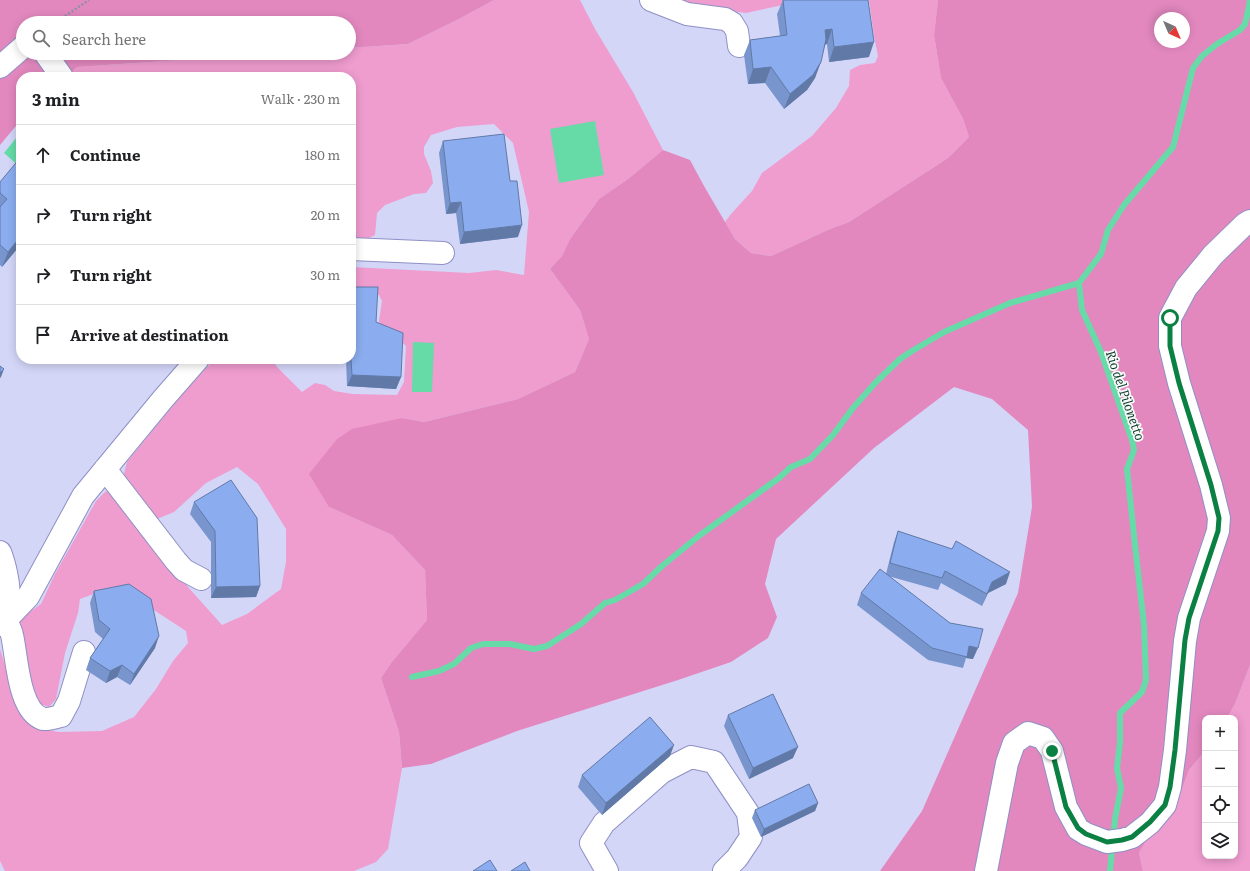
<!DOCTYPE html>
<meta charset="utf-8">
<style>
body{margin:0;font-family:Literata,serif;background:#f2f2f2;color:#202124}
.controls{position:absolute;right:12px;bottom:12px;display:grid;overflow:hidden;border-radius:8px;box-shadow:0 2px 10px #0003}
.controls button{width:36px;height:36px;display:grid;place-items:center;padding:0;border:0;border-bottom:1px solid #e0e0e0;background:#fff;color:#202124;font:20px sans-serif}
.compass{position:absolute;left:1154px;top:12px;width:36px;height:36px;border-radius:50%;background:#fff;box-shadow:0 2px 10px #0003;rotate:136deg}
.stop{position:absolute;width:12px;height:12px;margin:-9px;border:3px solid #0b8043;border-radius:50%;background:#fff}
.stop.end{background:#0b8043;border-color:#fff;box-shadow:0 1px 4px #0008}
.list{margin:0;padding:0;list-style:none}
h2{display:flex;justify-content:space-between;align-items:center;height:52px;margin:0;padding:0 16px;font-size:17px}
h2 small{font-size:13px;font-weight:400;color:#757577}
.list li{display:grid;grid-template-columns:26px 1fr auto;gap:12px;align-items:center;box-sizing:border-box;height:60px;padding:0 16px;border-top:1px solid #e0e0e0}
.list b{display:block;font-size:15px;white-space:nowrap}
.list em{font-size:13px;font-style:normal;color:#757577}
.icon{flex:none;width:22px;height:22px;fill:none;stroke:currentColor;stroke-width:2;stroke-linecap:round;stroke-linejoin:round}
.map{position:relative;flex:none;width:1250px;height:871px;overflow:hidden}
.search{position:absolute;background:#fff;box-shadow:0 2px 10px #0003;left:16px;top:16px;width:340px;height:44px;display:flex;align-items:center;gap:10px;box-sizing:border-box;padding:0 14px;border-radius:22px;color:#757577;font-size:15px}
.panel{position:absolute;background:#fff;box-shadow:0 2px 10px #0003;left:16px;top:72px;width:340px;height:292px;border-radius:16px}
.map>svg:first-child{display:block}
</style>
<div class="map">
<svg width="1250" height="871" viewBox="0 0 1250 871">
<rect width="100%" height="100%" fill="#d4d6f8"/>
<path fill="#ef9ccf" d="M494,0h86l15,29 38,63 30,58 -35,29 -29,20 -29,40 -8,17 -12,13 30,41 9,29 -14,33 -57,27 -94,23 -22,-4 -73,89 63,28 33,35 2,50 -36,43 -10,15 18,54 3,36 -14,81 -12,13 -22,9h-349l-5,-10v-212l12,39 26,39 20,5 44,-1 32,-14 22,-28 17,-28 15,-18 -2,-12 -66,-43 -24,5 -16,6 -2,14 -13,40 -9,46 -7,8 -9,-3 -14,-27 -5,-32 -1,-26 21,-15 14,-30 41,-73 10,-10 15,9 67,87 34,38 25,-11 34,-25 5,-27v-33l-28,-45 -21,-17 -31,16 -32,29 -17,7 -23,-24 -10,-21 3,-12 62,-76 26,-27h56l7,9 24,24 13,-9 10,2 9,6 19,3 44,1 7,-13 2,-36 -7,-6 -18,-7 -2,-12 3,-20 -3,-6 -28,-4v-24l118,6 27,-3 28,5 5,-63 -16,-69 -19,-19 -37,3 -26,8 -7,12v7l7,17 2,12 -7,10 -12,1 -29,11 -8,8 -2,22 -10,5 -14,1v-164h-277l-3,-5 6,-5 203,-14h69v-5l59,-4 51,-25z
M674,0h132l-60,13 -45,-6z
M869,0h69l-4,35 7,43 22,41 6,18 -21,21 -99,64 -19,7 -59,27 -20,-3 -16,-14 -10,-17 6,-8 21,-23 10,-18 50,-37 24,-28 13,-22 1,-16 10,-5 15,-2 3,-7 -4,-20z
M1250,665v206h-107l-4,-18 11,-19 24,-23 15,-41 16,-19v105h30v-138h-8l8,-14z"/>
<path fill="#e288bf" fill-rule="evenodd" d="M0,0h494l-35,19 -51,25 -59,4v-25h-326v30h257l-203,14 -11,10h-45v43l-21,25z
M938,0h312v665l-15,39 -8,14h-22v33l-16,19 -15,41 -24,23 -11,19 4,18h-263l42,-60 96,-218 14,-86 -4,-77 -36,-31 -38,-12 -80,61 -98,91 -11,45 12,33 -9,21 -37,24 -53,18 -161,51 -86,33 -29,4 -3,-36 -18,-54 10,-15 36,-43 -2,-50 -33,-35 -63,-28 -20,-33 28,-35 15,-10 50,-11 22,4 94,-23 57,-27 14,-33 -9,-29 -30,-41 12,-13 8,-17 29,-40 29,-20 35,-29 27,10 14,26 31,53 16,14 20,3 59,-27 19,-7 99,-64 21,-21 -6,-18 -22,-41 -7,-43zM1160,18h24v24h-24z"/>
<path fill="#66dba8" d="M595,121l9,54 -45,8 -9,-54z
M21,132v36l-17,-15z
M413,342l21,1 -2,49h-20z"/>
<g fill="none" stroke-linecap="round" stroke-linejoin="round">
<path stroke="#66dba8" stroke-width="6" d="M412,677l27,-6 15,-7 17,-16 12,-4h27l24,5 13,-3 34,-22 24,-21 10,-3 28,-16 19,-18 38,-31 79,-57 12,-11 19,-8 23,-24 20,-27 23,-26 24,-23 12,-8 32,-19 66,-29 69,-20
M1110,871l5,-52 6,-31 -4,-20 3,-25v-30l22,-21 4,-12 -2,-55 -9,-80 -8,-76 7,-19 -2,-10 -31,-88 -19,-42 -3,-27 22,-29 7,-24 16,-25 49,-58 20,-79 9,-12 15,-12 23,-14 5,-6 3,-13 2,-11"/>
<defs>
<path id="minor" d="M651,0l36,14 38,5 7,4 5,8 2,15
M45,53l17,24
M0,67l23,-20
M351,249l92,4
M105,469l71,92 8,9 17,9
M0,552c4,10 10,33 8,44 -1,7 -5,14 -8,20
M6,620c2,5 5,10 6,15 5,21 6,76 31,84 5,1 13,-2 18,-3l8,-15 15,-49
M0,625l6,-5 22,-23 55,-101 80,-97 35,-40
M607,871l-16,-28 13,-20 58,-51 29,-15 23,5 34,51 3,24 -14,21 -13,13
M986,871l21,-108 7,-20 14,-10 15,5 9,13 14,56 12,22 8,5 21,8 15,-2 10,-3 18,-14 15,-18 5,-18 5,-37 10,-109 4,-23 29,-87 1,-13 -8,-33 -32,-102 -9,-37v-28l16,-30 27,-33 32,-31 5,-3"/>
</defs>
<use href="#minor" stroke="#8e90c4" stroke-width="24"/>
<path stroke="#8d8eab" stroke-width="2.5" stroke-dasharray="2 2" stroke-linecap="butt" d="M55,23l34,-23"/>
<use href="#minor" stroke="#fff" stroke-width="22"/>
</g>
<path fill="#7895ce" d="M783,0h85l1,57 -40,5 -2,-18 -2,1 -10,33 -8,12 -23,19 -19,-26 -17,1 -4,-29 6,-15 30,-4 -3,-22z
M443,141l67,40 8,56 -58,7 -4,-31 -10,1 -7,-61z
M21,158v94l-4,-3 -15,18 -2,-2v-83z
M376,322l25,55 -5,12 -49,-3 -1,-27h5z
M194,502l66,84 -4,11 -45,1v-56l-21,-28z
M898,531l108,53 -18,9 -6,13 -41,-23 -3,7 -50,-14 85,83 -7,-1 -3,10 -35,-8 -71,-55 4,-12 25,-19 8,-32z
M94,591l61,57 -25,37 -13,-8 -11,6 -20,-13 4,-12 13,-19 -8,-7 -5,-29z
M728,715l65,43 -44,21 -25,-53z
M670,756l-68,59 -24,-28 4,-12z
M818,803l-3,8 -54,26 -9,-19 3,-8z"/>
<path fill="#6179a7" d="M832,29l-5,15 -8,1 6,-15z
M874,42l-5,15 -40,5 5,-15z
M821,62l-6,16 -8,12 -23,19 6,-15z
M771,67l-6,16 -17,1 5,-15z
M461,202l-5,11 -10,1 4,-11z
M522,225l-4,12 -58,7 4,-12z
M21,236v3l-4,10 -15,18 6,-15z
M4,369l-3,8 -1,1v-5z
M352,375l49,2 -5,12 -49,-3z
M1010,572l-4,12 -18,9 -6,13 10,-24z
M260,586l-4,11 -45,1 5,-11z
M159,636l-4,12 -25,37 4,-11z
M969,646l9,2 -5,11 -7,-1z
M122,665l-5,12 -11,6 4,-12z
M674,745l-4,11 -68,59 4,-12z
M798,747l-5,11 -44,21 4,-11z
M818,803l-3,8 -54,26 3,-8z"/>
<path fill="#8badef" stroke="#6179a7" d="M783,0h85l6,42 -40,5 -2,-18 -7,1 1,9 -3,14 -2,9 -8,13 -23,19 -19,-27 -18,2 -3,-29 37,-5z
M504,134l6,47h7l5,44 -58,7 -3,-30 -11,1 -7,-62z
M20,158h1v78l-13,16 -8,-7v-38l7,-8 -7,-6v-11z
M351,287h27l-2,35 27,11 -2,44 -49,-2 -1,-16z
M0,366l4,3 -4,4z
M231,480l26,38 3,68 -44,1 -1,-56 -21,-29z
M898,531l54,18 4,-8 54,31 -18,10 -5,12 -42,-23 -3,7 -52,-15z
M880,569l70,54 33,6 -5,19 -9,-2 -2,11 -35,-9 -71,-55z
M129,584l22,15 8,37 -25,38 -12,-9 -12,6 -20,-13 20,-29 -11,-9 -5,-29z
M773,694l25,53 -45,21 -25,-53z
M650,717l24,28 -68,58 -24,-28z
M809,784l9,19 -54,26 -9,-19z
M490,860l7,11h-24z
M525,862l5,9h-19z"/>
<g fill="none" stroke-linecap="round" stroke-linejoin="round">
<path stroke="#0b8043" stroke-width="5" d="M1052,751l14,56 12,21 8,6 21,8 15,-2 10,-3 18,-15 15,-17 5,-18 5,-37 10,-110 4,-22 29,-87 1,-13 -8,-33 -32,-102 -9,-37v-28"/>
</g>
<g text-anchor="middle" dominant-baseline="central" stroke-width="3.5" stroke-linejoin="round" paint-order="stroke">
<g font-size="13" font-style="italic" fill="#0b3e2b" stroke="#fafafa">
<text transform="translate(1126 395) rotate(71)">Rio del Pilonetto</text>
</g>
</g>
</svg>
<div class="controls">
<button>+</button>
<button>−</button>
<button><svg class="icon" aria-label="locate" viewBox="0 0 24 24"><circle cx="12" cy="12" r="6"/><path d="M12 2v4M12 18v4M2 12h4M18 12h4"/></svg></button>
<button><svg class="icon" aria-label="layers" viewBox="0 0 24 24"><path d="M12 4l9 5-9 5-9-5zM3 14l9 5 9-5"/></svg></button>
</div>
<svg class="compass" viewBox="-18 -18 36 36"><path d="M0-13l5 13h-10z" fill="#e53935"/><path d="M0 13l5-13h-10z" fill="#757577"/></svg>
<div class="stop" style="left:1170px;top:318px"></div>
<div class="stop end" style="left:1052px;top:751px"></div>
<div class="search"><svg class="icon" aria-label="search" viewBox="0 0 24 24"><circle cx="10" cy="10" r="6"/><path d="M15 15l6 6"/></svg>Search here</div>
<section class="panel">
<h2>3 min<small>Walk · 230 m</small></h2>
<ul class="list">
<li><svg class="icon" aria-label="ahead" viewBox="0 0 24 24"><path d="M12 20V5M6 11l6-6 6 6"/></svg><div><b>Continue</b></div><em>180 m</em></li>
<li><svg class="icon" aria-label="right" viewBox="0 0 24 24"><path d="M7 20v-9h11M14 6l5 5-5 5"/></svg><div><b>Turn right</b></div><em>20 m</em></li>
<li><svg class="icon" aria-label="right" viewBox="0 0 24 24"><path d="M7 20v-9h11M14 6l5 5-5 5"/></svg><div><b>Turn right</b></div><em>30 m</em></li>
<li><svg class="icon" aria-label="arrive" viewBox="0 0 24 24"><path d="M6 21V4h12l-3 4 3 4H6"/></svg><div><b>Arrive at destination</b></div></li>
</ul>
</section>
</div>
